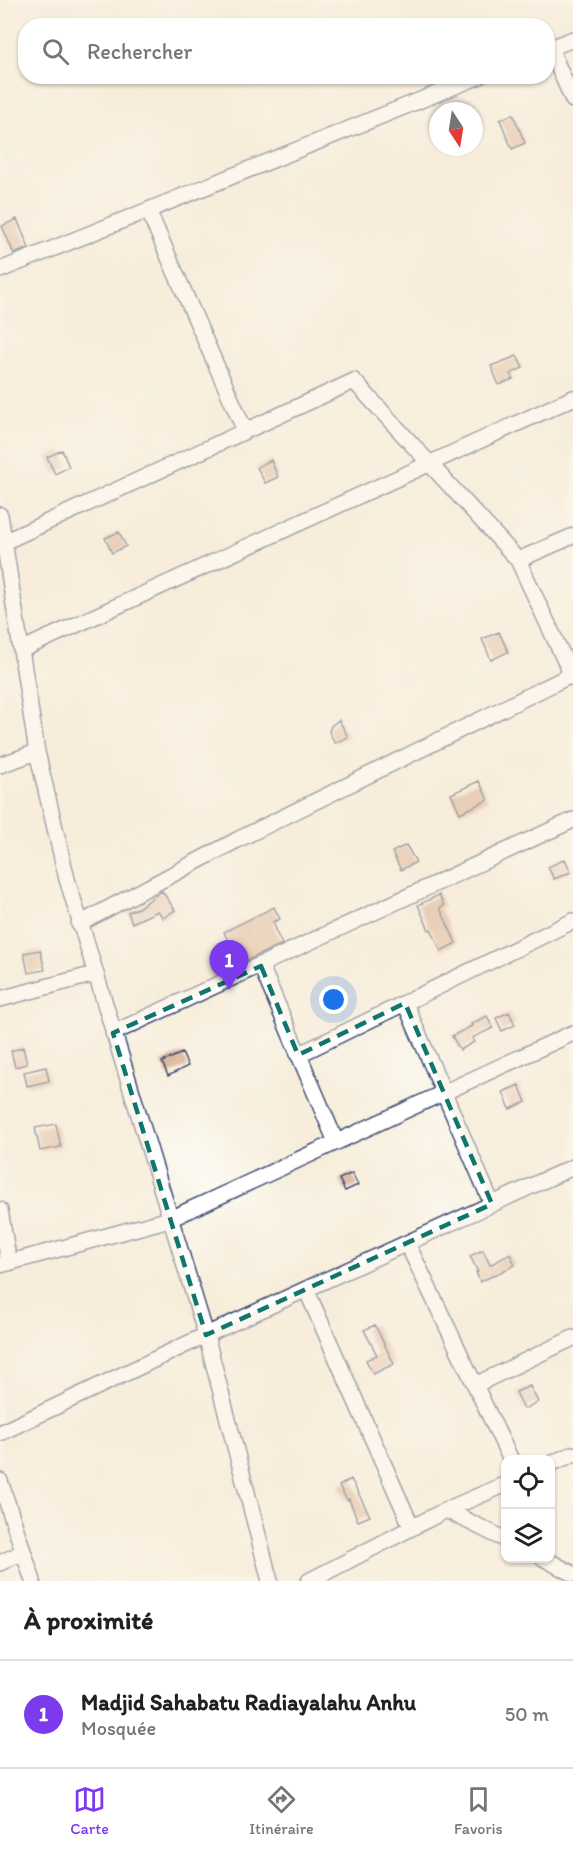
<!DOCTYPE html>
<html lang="fr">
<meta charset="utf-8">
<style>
body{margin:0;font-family:Itim,sans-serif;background:#f2f2f2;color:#202124}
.controls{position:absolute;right:18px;bottom:18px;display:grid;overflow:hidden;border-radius:12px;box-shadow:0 2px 4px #0004}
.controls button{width:54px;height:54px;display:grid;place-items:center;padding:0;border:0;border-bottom:2px solid #e0e0e0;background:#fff;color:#202124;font:30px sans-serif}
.compass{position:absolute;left:429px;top:102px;width:54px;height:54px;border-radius:50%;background:#fff;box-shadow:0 2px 4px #0004;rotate:168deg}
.you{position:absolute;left:334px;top:1000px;width:21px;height:21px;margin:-15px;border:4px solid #fff;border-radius:50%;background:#1a73e8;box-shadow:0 0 0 9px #1a73e833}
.badge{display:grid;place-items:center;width:39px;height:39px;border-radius:50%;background:#7c3aed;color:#fff;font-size:20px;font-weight:700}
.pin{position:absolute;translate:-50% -50px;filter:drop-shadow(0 2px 3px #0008)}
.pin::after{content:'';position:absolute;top:32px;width:21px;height:18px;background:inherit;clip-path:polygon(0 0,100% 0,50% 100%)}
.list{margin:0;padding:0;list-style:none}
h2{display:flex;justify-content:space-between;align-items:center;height:78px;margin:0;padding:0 24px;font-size:26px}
h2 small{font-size:20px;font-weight:400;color:#757577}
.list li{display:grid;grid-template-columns:39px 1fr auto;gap:18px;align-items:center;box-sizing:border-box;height:108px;padding:0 24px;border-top:2px solid #e0e0e0}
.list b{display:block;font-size:22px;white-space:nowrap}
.list p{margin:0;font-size:20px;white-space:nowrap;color:#757577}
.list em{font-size:20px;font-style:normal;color:#757577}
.icon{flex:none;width:33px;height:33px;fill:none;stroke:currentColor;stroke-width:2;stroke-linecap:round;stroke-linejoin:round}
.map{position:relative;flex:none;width:573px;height:1581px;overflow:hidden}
.search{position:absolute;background:#fff;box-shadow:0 2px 4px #0004;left:18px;right:18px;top:18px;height:66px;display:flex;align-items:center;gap:15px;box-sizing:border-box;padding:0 21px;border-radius:24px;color:#757577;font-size:22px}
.sheet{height:186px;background:#fff}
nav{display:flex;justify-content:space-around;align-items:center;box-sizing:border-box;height:84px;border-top:2px solid #e0e0e0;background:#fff;font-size:16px;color:#757577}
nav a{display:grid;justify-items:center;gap:3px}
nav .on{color:#7c3aed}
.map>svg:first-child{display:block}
</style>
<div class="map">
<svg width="573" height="1581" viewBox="0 0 573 1581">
<rect width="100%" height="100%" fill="#fdfcf7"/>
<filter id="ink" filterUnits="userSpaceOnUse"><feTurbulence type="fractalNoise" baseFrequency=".0167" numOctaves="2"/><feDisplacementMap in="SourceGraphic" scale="12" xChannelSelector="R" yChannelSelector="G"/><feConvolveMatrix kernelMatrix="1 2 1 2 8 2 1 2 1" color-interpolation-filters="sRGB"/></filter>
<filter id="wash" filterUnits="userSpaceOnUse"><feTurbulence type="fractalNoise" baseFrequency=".008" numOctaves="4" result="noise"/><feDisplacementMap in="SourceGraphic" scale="24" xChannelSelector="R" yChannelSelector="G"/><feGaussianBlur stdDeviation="1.35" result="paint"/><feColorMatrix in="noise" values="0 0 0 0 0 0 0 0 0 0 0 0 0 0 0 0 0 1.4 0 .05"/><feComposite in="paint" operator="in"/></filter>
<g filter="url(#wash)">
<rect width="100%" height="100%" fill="#f7edda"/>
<g id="blocks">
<path fill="#d8aa8e" d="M513,114l12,29 -13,6 -12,-29z
M17,219l12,29 -15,6 -12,-28z
M517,356l6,12 -13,6 3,5 -14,6 -8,-19z
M62,450l7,17 -14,7 -8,-17z
M271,460l7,17 -13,6 -8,-16z
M119,532l7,14 -14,7 -7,-15z
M499,632l9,20 -17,8 -9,-21z
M339,720l9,17 -13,6 -6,-11 2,-6z
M479,781l9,19 -28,13 -9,-19z
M406,845l10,17 -15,8 -9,-18z
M565,859l6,13 -17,7 -6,-12z
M162,891l13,19 -12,8 -5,-7 -26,12 -4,-11 10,-4z
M439,895l5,11 -4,2 16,35 -15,8 -10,-22 -2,1 -11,-25z
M274,907l6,12 -7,3 3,7 -1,1 7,14 -43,20 -15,-32z
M40,950l5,20 -17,3 -4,-20z
M509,1012l6,13 -13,6 -6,-13z
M487,1016l6,12 -21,10 2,4 -14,8 -8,-14 20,-10 -1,-2z
M23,1047l4,17 -12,3 -4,-16z
M182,1053l6,13 -20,10 -6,-14z
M46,1067l3,14 -22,5 -3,-14z
M519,1085l7,17 -16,7 -7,-17z
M56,1124l5,23 -21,4 -5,-23z
M352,1173l6,12 -13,6 -6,-12z
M483,1250l7,15 20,-11 5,11 -35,17 -4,-10h2l-8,-16z
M375,1325l19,39 -21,10 -7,-14 11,-5 -13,-25z
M530,1386l8,16 -14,7 -8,-17z
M351,1479l19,37 -12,5 -9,-22 -2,1 -8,-14z"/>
</g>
</g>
<g filter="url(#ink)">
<use href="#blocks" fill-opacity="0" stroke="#3c4c71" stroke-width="1.5"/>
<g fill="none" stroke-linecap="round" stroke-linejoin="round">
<defs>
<path id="minor" d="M550,48l23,52
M548,49l25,-10
M148,210l97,221
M0,270l480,-194
M0,515l37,237 30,127 139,456 64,246
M4,542l350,-161 164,179 55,118
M518,560l55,-24
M21,650l552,-252
M0,765l37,-13
M79,924l160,-85 334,-165
M261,966l75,176
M0,999l95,-25
M405,1003l87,201
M113,1033l460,-213
M298,1055l275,-134
M0,1210l9,53
M407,1243l104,217
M0,1265l170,-46 403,-186
M306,1289l106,239
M475,1385l98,-47
M0,1433l206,-98 367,-168
M550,1464l23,-10
M0,1481l33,100
M446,1510l60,30
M543,1558l30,16
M0,1563l23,-11
M309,1581l137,-71 60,-26"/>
</defs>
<use href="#minor" stroke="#3c4c71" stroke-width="18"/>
<use href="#minor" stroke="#fff" stroke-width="15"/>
</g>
</g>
<path d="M0 0H573V1581H0ZM261,966l37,89 107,-52 87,201 -286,131 -93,-302z" fill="#f7edda" fill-opacity=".55" fill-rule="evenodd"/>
<path fill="none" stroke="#0f766e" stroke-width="4.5" stroke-dasharray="12 8" stroke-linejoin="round" d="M261,966l37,89 107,-52 87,201 -286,131 -93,-302z"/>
</svg>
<div class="controls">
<button><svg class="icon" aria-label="locate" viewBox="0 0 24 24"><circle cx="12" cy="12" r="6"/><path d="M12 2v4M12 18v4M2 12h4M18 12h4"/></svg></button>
<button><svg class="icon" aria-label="layers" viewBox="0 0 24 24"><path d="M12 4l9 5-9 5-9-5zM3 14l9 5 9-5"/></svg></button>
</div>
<svg class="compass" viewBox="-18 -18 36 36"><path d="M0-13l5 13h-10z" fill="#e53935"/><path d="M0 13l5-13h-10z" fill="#757577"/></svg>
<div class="you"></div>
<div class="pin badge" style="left:229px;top:990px">1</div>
<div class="search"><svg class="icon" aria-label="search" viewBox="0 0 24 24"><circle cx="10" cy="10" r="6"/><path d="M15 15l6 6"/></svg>Rechercher</div>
</div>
<section class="sheet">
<h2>À proximité<small></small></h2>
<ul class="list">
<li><span class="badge">1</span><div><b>Madjid Sahabatu Radiayalahu Anhu</b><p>Mosquée</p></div><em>50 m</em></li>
</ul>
</section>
<nav>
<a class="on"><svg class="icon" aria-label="map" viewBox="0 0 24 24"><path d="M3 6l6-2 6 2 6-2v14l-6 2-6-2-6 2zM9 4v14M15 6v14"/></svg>Carte</a>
<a><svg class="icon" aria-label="directions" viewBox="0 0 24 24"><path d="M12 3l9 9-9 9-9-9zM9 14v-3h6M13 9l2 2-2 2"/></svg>Itinéraire</a>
<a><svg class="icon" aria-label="saved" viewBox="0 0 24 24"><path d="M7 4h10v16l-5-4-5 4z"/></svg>Favoris</a>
</nav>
